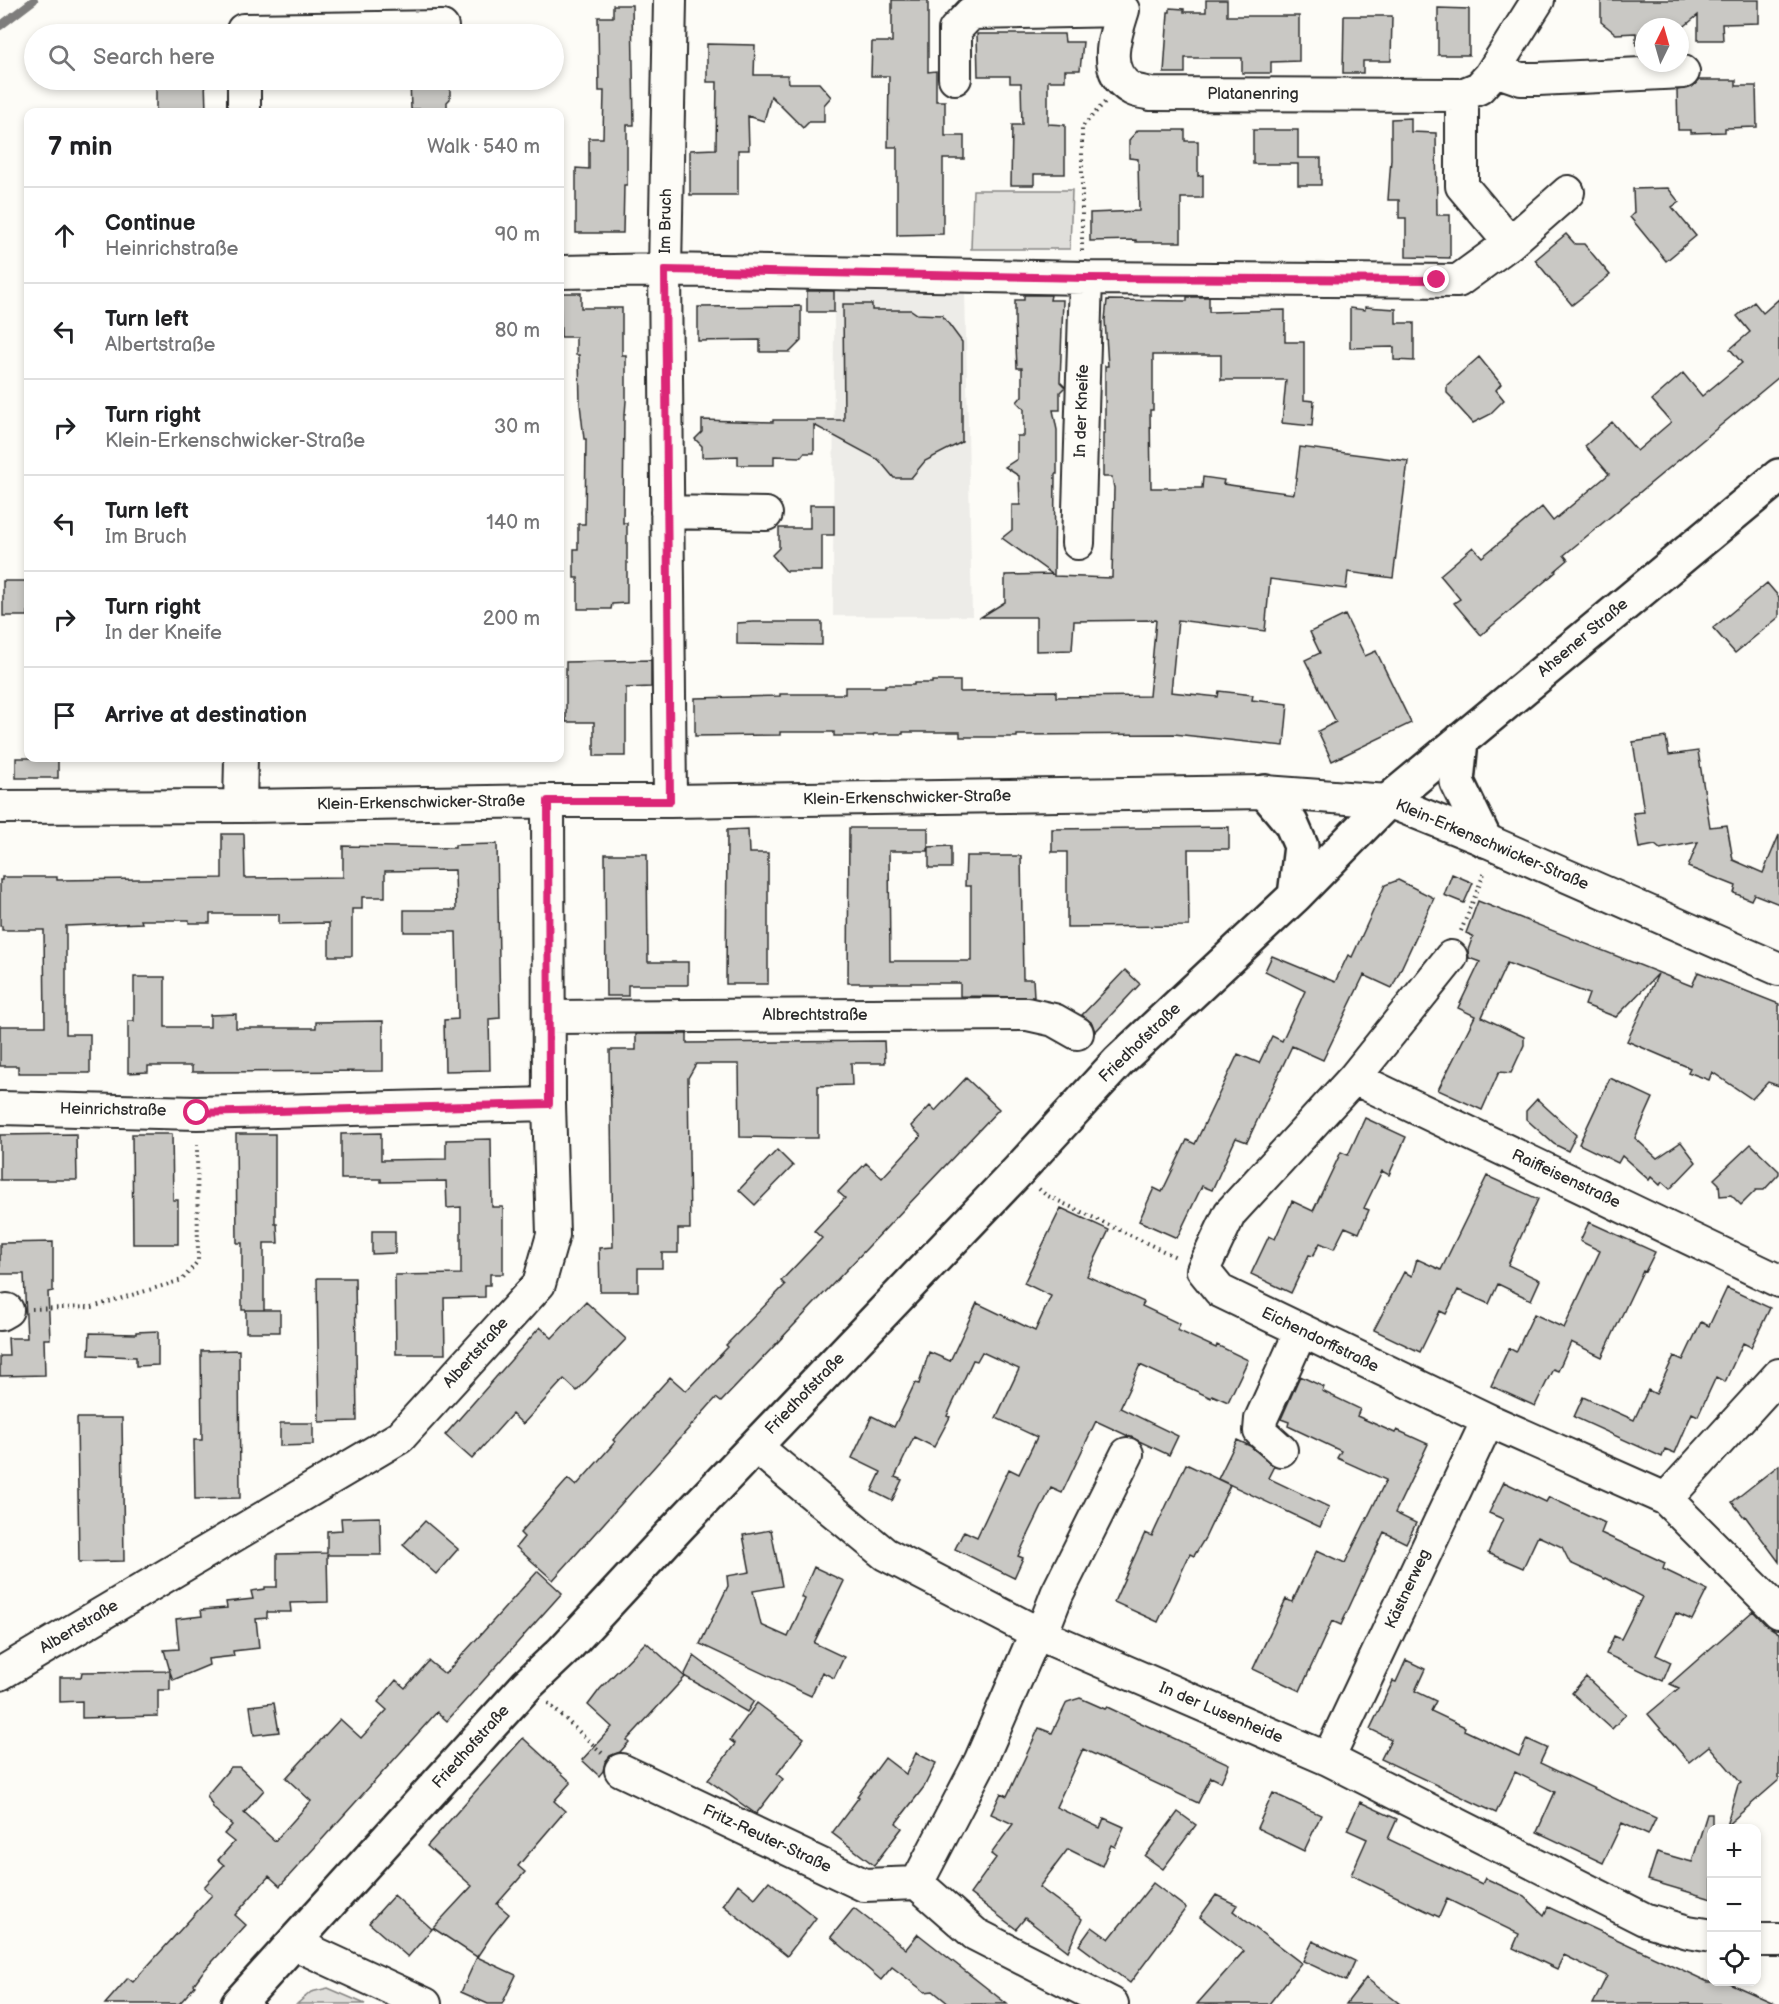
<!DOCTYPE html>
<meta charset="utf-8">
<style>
body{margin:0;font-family:"Balsamiq Sans",sans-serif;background:#f2f2f2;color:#202124}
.controls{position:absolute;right:18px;bottom:18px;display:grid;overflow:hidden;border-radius:12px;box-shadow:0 3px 9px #0003}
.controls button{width:54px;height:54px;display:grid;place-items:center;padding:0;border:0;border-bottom:2px solid #e0e0e0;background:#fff;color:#202124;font:30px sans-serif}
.compass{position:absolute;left:1635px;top:18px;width:54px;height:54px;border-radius:50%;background:#fff;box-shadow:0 3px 9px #0003;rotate:5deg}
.stop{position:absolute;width:18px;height:18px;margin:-14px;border:4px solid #db2777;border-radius:50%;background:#fff}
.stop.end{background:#db2777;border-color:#fff;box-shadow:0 2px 6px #0008}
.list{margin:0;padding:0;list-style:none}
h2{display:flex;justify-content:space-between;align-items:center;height:78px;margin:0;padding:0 24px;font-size:26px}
h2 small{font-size:20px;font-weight:400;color:#757577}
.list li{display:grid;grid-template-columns:39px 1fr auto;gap:18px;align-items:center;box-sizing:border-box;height:96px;padding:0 24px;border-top:2px solid #e0e0e0}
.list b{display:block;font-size:22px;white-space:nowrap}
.list p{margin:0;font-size:20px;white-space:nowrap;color:#757577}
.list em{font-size:20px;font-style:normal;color:#757577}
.icon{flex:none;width:33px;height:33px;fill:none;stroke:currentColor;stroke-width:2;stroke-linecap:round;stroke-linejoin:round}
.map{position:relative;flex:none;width:1779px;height:2004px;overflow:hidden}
.search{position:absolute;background:#fff;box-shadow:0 3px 9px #0003;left:24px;top:24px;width:540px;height:66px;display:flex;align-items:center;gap:15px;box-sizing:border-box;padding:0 21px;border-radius:33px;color:#757577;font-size:22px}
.panel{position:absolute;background:#fff;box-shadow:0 3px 9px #0003;left:24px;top:108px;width:540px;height:654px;border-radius:12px}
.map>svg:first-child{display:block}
</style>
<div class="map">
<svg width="1779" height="2004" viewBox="0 0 1779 2004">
<rect width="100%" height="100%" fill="#fdfcf7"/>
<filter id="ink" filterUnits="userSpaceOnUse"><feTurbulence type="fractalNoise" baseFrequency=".0167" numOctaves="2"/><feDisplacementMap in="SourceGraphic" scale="12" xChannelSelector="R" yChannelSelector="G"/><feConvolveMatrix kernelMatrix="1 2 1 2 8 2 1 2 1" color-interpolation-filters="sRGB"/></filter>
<g filter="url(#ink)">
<path fill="#edece8" d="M834,289l131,1 7,326h-139z"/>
<path fill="#dfdeda" stroke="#858482" stroke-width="1.5" d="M973,190h99l-2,59h-99z
M328,1988l37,16h-68l14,-12z"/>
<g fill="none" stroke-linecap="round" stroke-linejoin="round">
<path stroke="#7e7d7b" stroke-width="8" d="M0,26l34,-26"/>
</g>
<path fill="#c9c8c4" stroke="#2b2b2b" stroke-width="1.5" d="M892,0h36v72l8,-1v30h9v35h19v23h-21v75l-46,1v-88h-9l1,-71h-18l1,-34h20z
M1206,0h21v16h72v45l-28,1v11h-29v-15h-57v15h-21l4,-61h2v-4l14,1v3h22z
M1601,0h158v23l-37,1 1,16h-25v-25l-18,15v-3h-36v18h-8v-12l-20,1 -15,-12z
M613,5h19l2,120h-7v60h-3l-1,48h-47v-65l13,1v-31h14l1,-47h-5l-1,-74h15z
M1438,8l31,1v46h-31z
M1344,16h48l-1,45h-28v12h-20z
M977,34h87l1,8h18l-3,28h-15v11h-17v43l17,1v49h-31v11h-23l1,-60h10l-1,-42h-11v-7h-32z
M707,44l48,1 -1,30h34l1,8h30l12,14 -7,8v17h-15l-6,6 -32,-32 -7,25 -16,-5 1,34h-11v45h-48v-45l26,-1 1,-67h-10z
M156,80h49l1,32h-50z
M410,80h40v19l-3,3v7h-36z
M1699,80h37v6h20l1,41 -32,1v4l-34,1v-3h-13l-1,-40 15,-3z
M1411,118v14l25,1 1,82h13v43l-44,-1v-39h-7v-18h-11l3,-41v-40z
M1138,130h47v11h13v35l5,-1v23h-22v44h-45v-2l-46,1v-28l49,-2 -1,-52 -9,-1v-18z
M1253,130h45v28h23v27h-23v-21h-45z
M1668,188l11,14 -7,5 24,29 -30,25 -36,-44 4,-4 -1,-24z
M1566,234l9,10h9l26,31 -38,30 -37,-45z
M807,291h27v21h-27z
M560,293h21v15h41v47h4v46l-1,13h-1l-1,109h4v80l-15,1 -1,5h-33v-31h-4v-29h4v-25h7l1,-85h-2l-4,-35 -1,-49h-3v-18h-15z
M1024,295h27l-1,5h13l-3,82 5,5 -5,5v18h-7l4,20v44h-2l-1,102 58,2 2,-90 -2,-11h-9v-44h2v-67h3l-3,-46 2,-20 80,1v-4h22v15l76,-2v32h19v58l10,1 -2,25 -30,-3 4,-43h-65v-25h-68v55h-3l1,78h51l1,-11 21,3 -1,4 71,10 6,-47 108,14 -15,117 -45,-6 -2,17 -76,-10 -5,52 -87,-11 -7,72 47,5 1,-6 34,4 -1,5 36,4 -4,42 -110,-12 -157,1v2h-57v-5h-57v2h-29l-1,2h-39v-4h-54v3l-85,1v-38l85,-2v-2h65v-7h40v-2h29v-2h18v-2h28v11l96,-1v6l93,-1 7,-76 -82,1 -2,29 -36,1v-34h-55l24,-15v-27l47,-1 -50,-36 10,-8v-25h8l-1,-29 -14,-9 12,-8v-23h7v-27l-7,-7 5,-6v-28h-5l-2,-45v-23h9z
M1779,299v78l-215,178 4,5 -13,11 1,1 -75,63 -27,-32 6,-4 -20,-24 33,-28 9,10 60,-50 11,14 56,-47 -24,-28 27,-24 25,29 34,-29 -19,-22 31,-27 19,23 40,-33 -12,-14 20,-17 -13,-16 17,-14 9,11z
M843,304h29v6h39l6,4 25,1 20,27v100l-37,19 -14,17h-17l-15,-18 -65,-35v28h-10l-3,4 -27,-1v9h-36v-9l-36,1v-11l-7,-7 7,-7v-12l71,2v-2h71z
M801,306v35l-11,11h-30v-12l-62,1v-34z
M1365,307l31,2v14h18v38l-20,-1v-13l-44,1v-40l15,2z
M1479,357l22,27 -5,6 8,10 -15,15 -16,8 -21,-23 1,-1 -6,-6v-8z
M810,505h24v30h-12v36h-36l-14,-16 7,-7v-20h31z
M3,581h25v35h-25z
M1767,583l12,14v20l-44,36 -22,-25z
M1345,615l20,41 11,-5 35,72 -79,38 -14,-30 18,-9 -31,-62 15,-7 -10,-21z
M753,622h69v23l-85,-1v-21z
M651,660v27l-25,1v68h-32v-34h-28v-60z
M1666,737l3,18 29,-4 12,76 17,-2 6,35 30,13 16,-38v69l-25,-10 -3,6 -17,-7 2,-7 -48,-19 10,-25 -38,7 -5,-4 -16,3 -6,-35 11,-1 -11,-70z
M16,758h42v20h-42z
M1229,827v22h-41l1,77 -122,1v-75h-15v-23z
M849,828h79v23h-39l1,110h81v-75h-6l1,-30h55l2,123h10l1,18 -74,-1v-13h-112z
M748,829l1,24h19v131h-42l1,-154z
M222,834h22l1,44 98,-1v-31l112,2v-3l42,-1 3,174 -11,1 1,51 -45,1 -1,-51 14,-1 -2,-87h-52v-22h52l-1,-40 -70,1v26h-23v12h-10v47h-23v-33l-50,1v-10h-69v9h-21v-3h-48l1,3 -76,3v108h24v39h-72v-7h-18v-40h45l-1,-96h-42v-4h-2v-46h2v-3h55v3l165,-2z
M951,846v22h-22v-21z
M605,854h42l1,108h40v23h-60v11h-22z
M1452,874l21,9 -9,20 -20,-8z
M1398,880l36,18 -42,90 -28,-13 -41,85 -31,-14 -45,96 -11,-4 -24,52 -10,-4 -25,52 -38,-17 15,-33 8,4 25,-52 8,4 43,-90 21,9 13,-27 10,5 23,-50 -40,-20 7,-15 63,26 13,-27 4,2 33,-72z
M1478,901l214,85 6,-14 81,32v82l-11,-4 -16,17 -40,-27 -3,8 -21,-8 2,-4 -63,-27 31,-67 -42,43 -31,-12 4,-11 -82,-31 -25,54 42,20v8l-13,28 -12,-1 -17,38 -44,-20 37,-74 -17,-8 22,-46 -11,-4 -1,-8 5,-14 -7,-3z
M1125,970l15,14 -45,48 -3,-9 -10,-8z
M134,977h31v50h45v-12l26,-1v14h80v-6l67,-1v50l-191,1v-6h-44v6l-20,1v-52h6z
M636,1034h51v9l197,-2 1,22h-34l1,22 -34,1v52h-11l-67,-1 -1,-73h-43l-8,14 2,151h-12v24h-16v15h-24v23h-38l-1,-43 14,-1 -3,-197h26z
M966,1078l33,31 -278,293 -5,-4 -163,182 -37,-33 8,-10 -4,-4 48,-54 8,7 39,-44 -2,-2 57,-63 16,14 42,-44 -2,-2 59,-60 -4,-4 41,-43 -8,-7 31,-33 -7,-6 28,-29 16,15 39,-42 -10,-10 19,-20 5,5z
M1610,1078l43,20 -18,40 22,20 24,-16 15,20 -26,27 -8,-7 -2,3 -9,-8 -2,3 -27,-24 -4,7 -39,-19z
M1537,1099l39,36 -8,16 -14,-7 -28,-25v-8z
M1365,1118l41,19 -17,38 -7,-4 -18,37 5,2 -10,23 -14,-6 -11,22 -14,-6 -7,13 -4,-1 -18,38 -40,-19 18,-38 6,3 17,-38 21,10 28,-59 7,3z
M381,1133v27l65,-1v-19l45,-1 1,68h11v67h-13v11h-5v12l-41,1 1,56h-49l-1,-79 66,-1v-67l-14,1 -1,-27 -65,1v-3h-40v-45z
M76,1134l1,46h-77v-45z
M132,1134h40l1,66h5v44h-45z
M236,1134h39v90h2l1,19h-14v67h-22v-67h-5z
M1751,1144l28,27v3l-15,16h-8l-15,15 -10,-10 -11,1 -1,-12 -5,-5z
M777,1150l16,16 -38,39 -16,-15z
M1487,1176l51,23 -30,66 32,15 -9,20 -33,-16 -9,20 -31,-14 -12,24 -6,-3 -20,41 -46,-22 30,-58 8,4 5,-17 24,11z
M1061,1208l48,22 -22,46 57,26 -2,4 38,18 -3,6 39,18 1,-3 31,15 -20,42 -16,-7 -1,3 -71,-33 -20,43 58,28 -9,19 -73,-34 -34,72 -11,-5 -33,68 5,2 -9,20 -59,-29 9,-18 13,6 32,-68 10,5 18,-37 -41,-19 23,-49 -37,-17 -5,9 -4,-1 -26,56 3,1 -16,30 -20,-10 -19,40 7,3 -10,21 -20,-10 9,-19 -29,-14 20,-42 22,11 21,-44 4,1 10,-32 21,9 27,-58 58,28 16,-35 -27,-13z
M1589,1222l66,30 -10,20 -2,-1 -41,86 -31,-15 -13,29 -5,-2 -18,37 -44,-20 18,-38 7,4 18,-38 30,14 36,-77 -20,-10z
M372,1231h23v22l-23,1z
M53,1242v49l-5,1 2,47h-6l1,36 -45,1v-20h9l-1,-18h19l-3,-64h-24v-31z
M317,1278h38l2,143 -38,1z
M1727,1288l43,20 -19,39 -8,-4 -18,39 -9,-5 -18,39 -6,-3 -17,40 -10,-4 -3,8 -88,-40 9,-20 51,23 14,-30 8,4 18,-38 9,4 18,-38 8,4z
M586,1302l40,37 -49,52 -13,-12 -41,45 -11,-10 -40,45 -27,-24 95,-108 12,11z
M246,1310h34v22h-34z
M158,1331v34l-22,1v-9l-47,-2 1,-22 46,1v-2z
M239,1350l1,148 -45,1 -1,-59h8l-1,-89z
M1300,1376l24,11 -2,4 38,18 -3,7 38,17 2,-3 31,14 -33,69 21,10 -10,20 -22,-11 -43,93 -9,-4 -32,70 -47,-22 33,-70 6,3 25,-52 28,13 41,-83 -49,-22 4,-7 -53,-25 1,-4 -8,-3z
M77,1418h45l2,143 -45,1z
M280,1423h33v22l-33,1z
M1237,1440l13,6 24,20 -6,12 61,29 -9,20 -102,-48z
M1186,1464l44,21 -25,53 -11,18 -4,-2 -32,68 -44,-20 31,-69 7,3z
M1779,1465v97l-34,-46 -1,1 -12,-15z
M1504,1482l42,20 3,-5 56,26 -4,10 64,30 -2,6 44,21 -15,30 -16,-7 -20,42 15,7 -8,19 -57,-27 8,-18 7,3 21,-42 -36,-19 -1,1 -35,-16 -8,-16 -24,-11 -15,32 -35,-15 15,-34 -14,-6z
M380,1517l1,38h-54l1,47 -38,1 1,9h-24v6l-11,1 3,29 -26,3 1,5 -26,3 1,6 -36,15 -3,-8v18h-12v26l-76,2v-17l-22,1v-25h21l1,-5 88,-1 -6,-21 15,-1 -3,-30 26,-3 -1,-6 26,-2 -1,-6 27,-3 -2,-8 14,-2v-2h12v-33l50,-1v-22l15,-1 -1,-12z
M425,1521l33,28 -22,25 -33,-29z
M771,1530l11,56 -29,5 8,34 27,12 17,-38 -4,-2 13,-30 30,14 -30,62 30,14 -10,21 -12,-6 -11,24 -111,-52 28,-58 -1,-10 23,-4 -7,-37z
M538,1571l24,22 -115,128 -10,-9 -157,174 -11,-10 -34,39 11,10 -44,48 -8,11 1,2 -16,18h-74l23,-26 5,4 79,-87 -8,-8 20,-22 -6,-5 16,-18 -10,-8 8,-9 -18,-16 -7,-14 24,-28h8l25,23 -20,23 31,28 36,-40 -25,-23 54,-59 21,19 26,-28 -9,-8 18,-22 9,8 24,-27 16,13z
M1753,1611l13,14 13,8v147l-53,46 12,-41 3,-2 -32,-37 -20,16 -41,-48 31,-26 -9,-4z
M646,1642l39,35 -58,63 2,2 -9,10 -10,4 -5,6 -2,9 -4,5 -17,-16 30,-33 -24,-22 12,-16z
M694,1656l60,45 -7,11 -63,-36z
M1406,1660l19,9 -10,22 21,10 -5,10 34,16 -1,3 55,26 8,-17 20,9 -7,15 116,55 -8,17 -26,-12 -19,40 -66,-31 18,-40 -40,-20 -19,41 -115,-54 10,-20 -21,-10 23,-48 3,1z
M1586,1677l40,37 -14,15 -40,-36z
M1080,1698l25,11 2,-2 122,57 -8,18 -10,-5 -13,26 -115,-54 -27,58 44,21 4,-10 20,9 -9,20 -4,-2 -9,21 -34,-17 -29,38 43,32 -14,32 -43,-33 -9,11 -46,-35 26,-36 -5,-4 22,-30 -22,-10 10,-21 6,3 32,-68 13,5 15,-31z
M274,1703l5,29 -25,3 -4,-29z
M757,1703l47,35 -27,36 6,5 -27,35 -48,-34 27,-36 -5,-4z
M523,1738l48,44 -17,19 11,10 -47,55 7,6 -28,32 12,10 -18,22 -14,21 -44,-29 39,-42 -45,-40z
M916,1753l20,10 -12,24 -28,36 6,5 -28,37 -42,-32 27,-36 -2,-1 28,-38 21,16z
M1273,1793l48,22 -17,36 -47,-23z
M1360,1802l37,17 -9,20 94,45 3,-6 39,18 20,19 4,-8 160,75h19l49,22h-183l14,-28 -43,-21 -7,14 -44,-21 6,-14 -72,-35 -8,18 -88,-42 16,-36 -20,-9z
M1178,1812l18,13 -33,44 -18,-13z
M1707,1814h5v85l-64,-19 9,-28 35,10z
M769,1881l47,37 -29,38 -64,-51 15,-21 17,14z
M1153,1883l33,25 -56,75 -51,-38 13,-18 17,12z
M394,1895l38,34 -24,28 -39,-34z
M1216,1895l21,10 -4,6 68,52 -32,41h-72l47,-53 -44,-34z
M854,1908l52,41 12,-15 89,70h-58l-16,-13 -8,1 -33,-25 -11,13 -50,-43z
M1313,1941l42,20 -9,20 -43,-20z
M477,1957l39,18 -14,29h-14l-27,-12z
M1366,1978l34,26h-54z"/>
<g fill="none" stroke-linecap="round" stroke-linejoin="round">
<defs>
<path id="minor" d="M243,34v-4l199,-3
M1495,70l26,9h17l145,-7
M955,78v-48l16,-17 152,-3c-8,26 -22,62 9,79 5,3 13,3 18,5l312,1 17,-7 11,-12 48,-76
M244,80v32
M1462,95v91l48,57
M560,272l105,-2 421,8 372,3 52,-38 58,-51
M667,512l99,2
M1078,543l8,-265
M670,801l-5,-531 5,-270
M240,806l1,-48
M0,807l240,-1 308,-5h122l595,-9 123,9 97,39 294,129
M1451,957l-97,121 -124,135 -27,57 17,21 268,129 178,79 113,113
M549,1017l478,-3 27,6 23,13
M1354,1078l425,203
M0,1108l197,5 352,-9
M0,1314l7,-4
M755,1446l130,108 156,81 287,124 316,160 44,13 24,4
M1281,1450l-21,-19 1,-12 40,-88
M1666,1499l113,-124
M1041,1635l16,-41 70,-140
M0,1674l400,-237 139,-153 14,-49 -4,-131 -1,-303
M1328,1759l160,-339
M621,1770l243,115 53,-2 63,-121 56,-129
M917,1883l58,51 137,70
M1756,1940h23
M293,1943l132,61"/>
<path id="major" d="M1461,740l-4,42 28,58
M1265,792l26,31 10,23 -6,50
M238,2004l289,-319 36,-34 114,-123 341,-357 101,-110 176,-165 93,-95 391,-325"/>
</defs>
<use href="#minor" stroke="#2b2b2b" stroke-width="36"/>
<use href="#major" stroke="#2b2b2b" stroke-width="38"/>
<path stroke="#2b2b2b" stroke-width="4" stroke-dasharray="1.5 4.5" stroke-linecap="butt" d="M1082,251v-124l23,-25
M1461,931l24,-60
M1039,1189l7,6 132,63
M32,1309l60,-2 90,-27 16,-19 -1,-120
M548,1703l54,50"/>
<use href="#minor" stroke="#fdfcf7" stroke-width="32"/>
<use href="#major" stroke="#fdfcf7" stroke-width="33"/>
</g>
</g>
<g fill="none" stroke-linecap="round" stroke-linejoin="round" filter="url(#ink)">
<path stroke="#db2777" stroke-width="8" d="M197,1113l352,-9 -1,-303h122l-5,-531 421,8 351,2"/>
</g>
<g text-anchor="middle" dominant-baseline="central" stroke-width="4.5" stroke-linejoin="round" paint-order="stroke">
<g font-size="16" fill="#2b2b2b" stroke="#fdfcf7">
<text x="1253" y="94">Platanenring</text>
<text transform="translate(666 221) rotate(-89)">Im Bruch</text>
<text transform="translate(1082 411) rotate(-88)">In der Kneife</text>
<text transform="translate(1583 638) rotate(-40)">Ahsener Straße</text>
<text transform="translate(907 798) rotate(-1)">Klein-Erkenschwicker-Straße</text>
<text transform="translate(421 803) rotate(-1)">Klein-Erkenschwicker-Straße</text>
<text transform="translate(1492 845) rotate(23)">Klein-Erkenschwicker-Straße</text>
<text x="815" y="1015">Albrechtstraße</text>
<text transform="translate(1140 1043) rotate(-44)">Friedhofstraße</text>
<text transform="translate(113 1110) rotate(1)">Heinrichstraße</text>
<text transform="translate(1566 1179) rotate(25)">Raiffeisenstraße</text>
<text transform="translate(1320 1340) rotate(26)">Eichendorffstraße</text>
<text transform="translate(476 1353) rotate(-48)">Albertstraße</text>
<text transform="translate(805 1394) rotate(-46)">Friedhofstraße</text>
<text transform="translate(1408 1589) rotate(-65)">Kästnerweg</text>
<text transform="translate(79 1627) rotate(-31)">Albertstraße</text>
<text transform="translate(1221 1713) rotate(23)">In der Lusenheide</text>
<text transform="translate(471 1747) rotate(-48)">Friedhofstraße</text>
<text transform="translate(767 1839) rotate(25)">Fritz-Reuter-Straße</text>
</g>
</g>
</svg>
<div class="controls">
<button>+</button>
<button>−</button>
<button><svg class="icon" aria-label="locate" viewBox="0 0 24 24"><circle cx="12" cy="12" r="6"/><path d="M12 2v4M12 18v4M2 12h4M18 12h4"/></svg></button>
</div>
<svg class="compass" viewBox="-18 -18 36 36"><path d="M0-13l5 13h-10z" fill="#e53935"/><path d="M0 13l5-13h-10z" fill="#757577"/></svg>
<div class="stop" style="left:197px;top:1113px"></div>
<div class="stop end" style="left:1437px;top:280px"></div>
<div class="search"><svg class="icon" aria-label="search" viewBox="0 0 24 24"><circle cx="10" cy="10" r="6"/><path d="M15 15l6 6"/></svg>Search here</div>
<section class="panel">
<h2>7 min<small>Walk · 540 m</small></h2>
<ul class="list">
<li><svg class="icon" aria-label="ahead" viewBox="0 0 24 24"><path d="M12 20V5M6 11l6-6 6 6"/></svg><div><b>Continue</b><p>Heinrichstraße</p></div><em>90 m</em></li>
<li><svg class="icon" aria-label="left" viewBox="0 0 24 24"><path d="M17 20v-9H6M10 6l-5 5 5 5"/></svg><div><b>Turn left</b><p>Albertstraße</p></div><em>80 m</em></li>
<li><svg class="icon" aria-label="right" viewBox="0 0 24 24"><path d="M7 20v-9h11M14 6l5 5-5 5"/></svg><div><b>Turn right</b><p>Klein-Erkenschwicker-Straße</p></div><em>30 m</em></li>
<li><svg class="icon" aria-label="left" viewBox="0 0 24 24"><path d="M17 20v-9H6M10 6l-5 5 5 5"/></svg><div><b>Turn left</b><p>Im Bruch</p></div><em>140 m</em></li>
<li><svg class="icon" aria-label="right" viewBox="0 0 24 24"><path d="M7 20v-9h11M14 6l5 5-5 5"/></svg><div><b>Turn right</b><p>In der Kneife</p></div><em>200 m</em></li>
<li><svg class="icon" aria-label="arrive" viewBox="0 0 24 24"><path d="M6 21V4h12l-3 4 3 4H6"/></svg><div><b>Arrive at destination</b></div></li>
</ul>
</section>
</div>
